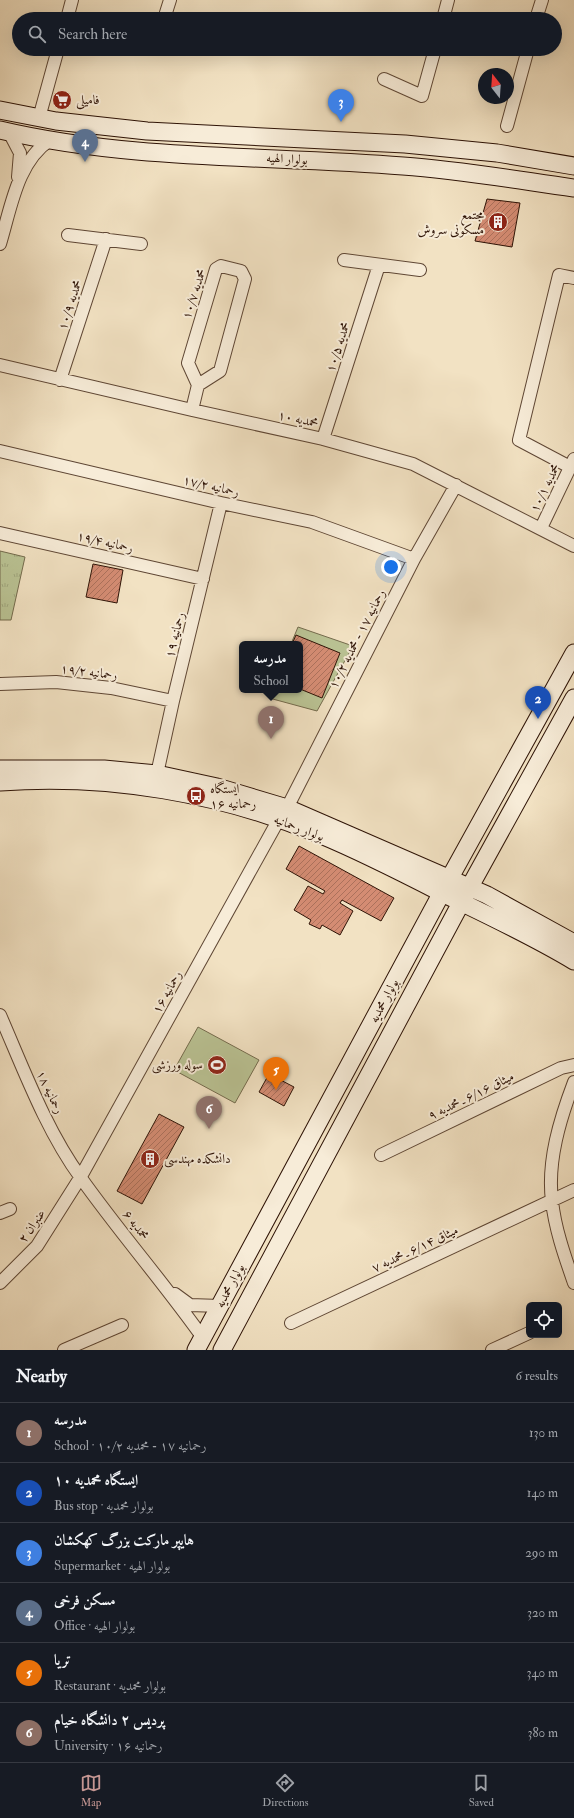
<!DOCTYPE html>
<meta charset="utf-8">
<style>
body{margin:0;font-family:"IM FELL Double Pica",Amiri,serif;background:#242831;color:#f1f3f6}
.controls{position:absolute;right:12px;bottom:12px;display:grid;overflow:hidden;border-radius:6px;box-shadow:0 4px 16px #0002}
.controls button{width:36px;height:36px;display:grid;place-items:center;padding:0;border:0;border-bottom:1px solid #363941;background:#171b24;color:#f1f3f6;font:20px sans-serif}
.compass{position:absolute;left:478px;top:68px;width:36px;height:36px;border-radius:50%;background:#171b24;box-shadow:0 4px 16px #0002;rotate:343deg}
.you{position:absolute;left:391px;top:567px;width:14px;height:14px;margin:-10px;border:3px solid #fff;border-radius:50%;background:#1a73e8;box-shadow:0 0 0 6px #1a73e833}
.badge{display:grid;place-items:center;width:26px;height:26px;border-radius:50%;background:#c59692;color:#fff;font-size:13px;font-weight:700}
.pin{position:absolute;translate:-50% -33px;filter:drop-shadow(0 1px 2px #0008)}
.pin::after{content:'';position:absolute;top:21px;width:14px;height:12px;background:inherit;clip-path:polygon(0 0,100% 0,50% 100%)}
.popup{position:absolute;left:239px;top:641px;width:64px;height:52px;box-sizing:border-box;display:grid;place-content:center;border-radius:6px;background:#171b24;filter:drop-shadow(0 1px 3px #0005);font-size:13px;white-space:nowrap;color:#9ea1a6}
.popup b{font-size:15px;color:#f1f3f6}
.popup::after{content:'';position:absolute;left:50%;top:100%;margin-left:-8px;border:8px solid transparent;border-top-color:#171b24}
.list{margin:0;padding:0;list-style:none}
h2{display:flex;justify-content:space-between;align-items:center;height:52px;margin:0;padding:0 16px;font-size:17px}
h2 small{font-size:13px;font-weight:400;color:#9ea1a6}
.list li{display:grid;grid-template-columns:26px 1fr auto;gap:12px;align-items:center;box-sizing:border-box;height:60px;padding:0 16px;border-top:1px solid #363941}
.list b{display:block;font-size:15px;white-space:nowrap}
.list p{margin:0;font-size:13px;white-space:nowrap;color:#9ea1a6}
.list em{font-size:13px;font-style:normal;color:#9ea1a6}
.icon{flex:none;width:22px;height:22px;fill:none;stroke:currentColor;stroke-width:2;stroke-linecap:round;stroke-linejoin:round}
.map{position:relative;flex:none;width:574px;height:1350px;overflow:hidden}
.search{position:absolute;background:#171b24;box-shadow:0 4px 16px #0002;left:12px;right:12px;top:12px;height:44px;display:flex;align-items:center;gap:10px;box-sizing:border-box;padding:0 14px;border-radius:22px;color:#9ea1a6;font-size:15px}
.sheet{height:412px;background:#171b24}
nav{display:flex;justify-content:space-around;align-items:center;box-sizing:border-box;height:56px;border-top:1px solid #363941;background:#171b24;font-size:11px;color:#9ea1a6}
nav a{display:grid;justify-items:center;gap:2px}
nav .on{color:#c59692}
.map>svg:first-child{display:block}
</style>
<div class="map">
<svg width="574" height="1350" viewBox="0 0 574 1350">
<defs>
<pattern id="park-tufts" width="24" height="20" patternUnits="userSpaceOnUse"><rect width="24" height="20" fill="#bac394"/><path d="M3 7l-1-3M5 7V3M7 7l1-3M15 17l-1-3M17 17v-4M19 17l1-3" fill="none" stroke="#a0a77e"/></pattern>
<pattern id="building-hatch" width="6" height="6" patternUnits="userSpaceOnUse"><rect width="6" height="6" fill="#d48c73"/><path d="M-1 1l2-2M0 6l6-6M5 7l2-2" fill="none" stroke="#ac715c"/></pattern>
</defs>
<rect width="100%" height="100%" fill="#f2e2c3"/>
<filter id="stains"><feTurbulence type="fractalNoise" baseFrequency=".005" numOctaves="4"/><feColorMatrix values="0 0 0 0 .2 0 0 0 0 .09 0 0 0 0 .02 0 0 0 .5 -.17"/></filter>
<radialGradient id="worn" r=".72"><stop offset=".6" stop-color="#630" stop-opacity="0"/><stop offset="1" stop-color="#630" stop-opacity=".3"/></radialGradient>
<path fill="url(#park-tufts)" stroke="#746b4d" d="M0,551l25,6 -14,63h-11z"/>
<path fill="#bac394" stroke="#746b4d" d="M298,627l55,19 -36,65 -48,-13 4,-8h27v-46h-9z
M198,1027l61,33 -24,43 -61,-33z"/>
<path fill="url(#building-hatch)" stroke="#2e1306" d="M487,199l33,4 -8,44 -37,-6z
M93,564l30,6 -6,33 -31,-6z
M296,635l44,18 -18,45 -22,-9v-45h-8z
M299,846l95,52 -13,23 -39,-21 -2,3 13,8 -13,24 -18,-10 -2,4 -11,-5 2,-4 -17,-10 14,-24 15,8 2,-3 -39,-22z
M269,1074l25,13 -10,19 -25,-14z
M159,1114l25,13 -42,77 -25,-13z"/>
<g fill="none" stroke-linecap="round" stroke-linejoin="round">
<defs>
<path id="minor" d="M67,19l5,-19
M164,19l6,-19
M443,19l5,-19
M536,19l6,-19
M384,79l38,17 13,-47
M39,118l19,-69
M507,126l21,-77
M9,132l11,21 -2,24
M68,235l73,9
M0,244c11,-36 17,-82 50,-104
M344,260l76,10
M0,365l192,45 131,29 90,25 161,82
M60,380l46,-141
M192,410l6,-25 22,-14 25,-92 -4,-8 -20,-5 -5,3 -28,94 10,22
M323,439l56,-174
M0,451l221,52 91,19 102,37
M570,467l-51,-27 40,-165 15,3
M541,528l33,-69
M0,533l203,46
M0,684l56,-2 55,6 62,13
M157,774l16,-73 48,-198
M287,808l127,-249 42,-74
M0,1015c24,55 46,115 81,163 39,55 83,105 122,160
M574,1082c-14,37 -27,79 -22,119 3,28 13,56 22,82
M381,1155l180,-87 13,-3
M0,1213l10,-4
M0,1283l37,-37 43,-68 199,-359
M175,1294l15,11 30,1
M291,1323l283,-133
M64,1350l58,-25
M492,1350l37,-17"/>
<path id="secondary" d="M0,110l56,11 91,10 258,13 92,9 77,13
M0,130c132,31 269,25 403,36 57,4 114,14 171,22
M0,769h104l53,5 60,13 70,21 200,87 87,48
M0,782c109,-8 220,11 321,53 41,17 80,37 119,57 45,22 91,43 134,69
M196,1350l251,-467 127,-230
M222,1350l240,-449 112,-203"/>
</defs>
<use href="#minor" stroke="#5f4735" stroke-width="14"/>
<use href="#secondary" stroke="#2e1306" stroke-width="19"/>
<use href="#minor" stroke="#f7ecd8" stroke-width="12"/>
<use href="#secondary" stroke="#f7ecd8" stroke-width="17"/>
</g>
<defs>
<symbol id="supermarket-disc" viewBox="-11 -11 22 22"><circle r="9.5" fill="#8f2418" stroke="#f7ecd8"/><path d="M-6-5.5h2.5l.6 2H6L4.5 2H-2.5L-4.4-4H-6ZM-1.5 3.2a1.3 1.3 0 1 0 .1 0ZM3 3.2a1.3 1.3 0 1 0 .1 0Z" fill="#fff"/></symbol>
<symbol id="building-disc" viewBox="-11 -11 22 22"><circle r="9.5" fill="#8f2418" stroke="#f7ecd8"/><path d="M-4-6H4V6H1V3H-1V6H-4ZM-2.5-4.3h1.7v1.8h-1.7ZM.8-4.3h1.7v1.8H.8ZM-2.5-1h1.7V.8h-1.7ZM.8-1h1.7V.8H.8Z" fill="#fff"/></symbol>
<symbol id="bus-disc" viewBox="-11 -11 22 22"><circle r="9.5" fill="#8f2418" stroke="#f7ecd8"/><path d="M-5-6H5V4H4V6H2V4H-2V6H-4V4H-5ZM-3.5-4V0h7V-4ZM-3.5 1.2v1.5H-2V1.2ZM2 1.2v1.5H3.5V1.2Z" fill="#fff"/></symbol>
<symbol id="stadium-disc" viewBox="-11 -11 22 22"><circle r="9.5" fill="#8f2418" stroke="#f7ecd8"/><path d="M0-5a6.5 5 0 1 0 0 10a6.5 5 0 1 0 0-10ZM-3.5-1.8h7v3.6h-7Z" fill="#fff"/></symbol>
</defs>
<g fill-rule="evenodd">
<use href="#supermarket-disc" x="51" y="89" width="22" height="22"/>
<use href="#building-disc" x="487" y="211" width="22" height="22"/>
<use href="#bus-disc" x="185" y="785" width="22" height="22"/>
<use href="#stadium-disc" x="206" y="1054" width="22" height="22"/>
<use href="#building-disc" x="139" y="1148" width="22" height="22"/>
</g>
<g text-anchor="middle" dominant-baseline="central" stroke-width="4" stroke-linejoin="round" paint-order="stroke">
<g font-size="13" fill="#2e1306" stroke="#f7ecd8" text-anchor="start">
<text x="76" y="100">فامیلی</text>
<text x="484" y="215" text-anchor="end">مجتمع<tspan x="484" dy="15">مسکونی سروش</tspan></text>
<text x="210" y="789">ایستگاه<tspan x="210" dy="15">رحمانیه ۱۶</tspan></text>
<text x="203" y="1065" text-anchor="end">سوله ورزشی</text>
<text x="164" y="1159">دانشکده مهندسی</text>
</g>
<g font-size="13" fill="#2e1306" stroke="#f7ecd8">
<text transform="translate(287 159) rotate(3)">بولوار الهیه</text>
<text transform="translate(194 294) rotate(-72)">محمدیه ۱۰/۷</text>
<text transform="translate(70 305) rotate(-72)">محمدیه ۱۰/۹</text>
<text transform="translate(338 347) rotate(-72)">محمدیه ۱۰/۵</text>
<text transform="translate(298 419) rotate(12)">محمدیه ۱۰</text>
<text transform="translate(211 486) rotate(13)">رحمانیه ۱۷/۲</text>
<text transform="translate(545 488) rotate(-64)">محمدیه ۱۰/۱</text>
<text transform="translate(105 542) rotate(13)">رحمانیه ۱۹/۴</text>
<text transform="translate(175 635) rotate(-76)">رحمانیه ۱۹</text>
<text transform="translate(357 639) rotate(-63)">رحمانیه ۱۷ - محمدیه ۱۰/۲</text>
<text transform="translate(89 672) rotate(7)">رحمانیه ۱۹/۲</text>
<text transform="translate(299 828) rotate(21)">بولوار رحمانیه</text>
<text transform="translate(167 992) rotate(-61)">رحمانیه ۱۶</text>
<text transform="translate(384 1001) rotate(-62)">بولوار محمدیه</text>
<text transform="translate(50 1092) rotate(64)">رحمانیه ۱۸</text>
<text transform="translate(471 1096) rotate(-26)">میثاق ۶/۱۶ ـ محمدیه ۹</text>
<text transform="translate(136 1225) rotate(52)">محمدیه ۶</text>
<text transform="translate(32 1226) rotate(-55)">عنبران ۲</text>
<text transform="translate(415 1249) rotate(-25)">میثاق ۶/۱۴ ـ محمدیه ۷</text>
<text transform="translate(230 1286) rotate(-62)">بولوار محمدیه</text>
</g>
</g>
<rect width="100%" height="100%" filter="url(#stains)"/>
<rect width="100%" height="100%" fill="url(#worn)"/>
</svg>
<div class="controls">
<button><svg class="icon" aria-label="locate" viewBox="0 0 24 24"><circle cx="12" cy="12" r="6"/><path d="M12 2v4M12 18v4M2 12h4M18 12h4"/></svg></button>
</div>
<svg class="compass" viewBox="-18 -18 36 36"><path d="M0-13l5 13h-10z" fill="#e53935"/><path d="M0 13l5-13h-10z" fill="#9ea1a6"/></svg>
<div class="you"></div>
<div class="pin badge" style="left:271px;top:739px;background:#8d6e63">1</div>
<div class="popup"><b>مدرسه</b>School</div>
<div class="pin badge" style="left:538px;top:719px;background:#1a4fb4">2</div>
<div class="pin badge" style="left:341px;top:122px;background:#3f7fe0">3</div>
<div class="pin badge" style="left:85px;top:162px;background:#5c6f8a">4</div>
<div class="pin badge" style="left:276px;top:1090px;background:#e8710a">5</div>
<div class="pin badge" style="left:209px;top:1129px;background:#8d6e63">6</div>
<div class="search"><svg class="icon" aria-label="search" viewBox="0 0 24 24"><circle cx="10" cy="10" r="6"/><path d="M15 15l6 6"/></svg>Search here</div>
</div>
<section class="sheet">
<h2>Nearby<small>6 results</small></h2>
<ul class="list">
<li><span class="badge" style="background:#8d6e63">1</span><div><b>مدرسه</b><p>School · رحمانیه ۱۷ - محمدیه ۱۰/۲</p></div><em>130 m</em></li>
<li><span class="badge" style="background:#1a4fb4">2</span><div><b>ایستگاه محمدیه ۱۰</b><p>Bus stop · بولوار محمدیه</p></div><em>140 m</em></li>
<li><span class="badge" style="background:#3f7fe0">3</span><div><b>هایپر مارکت بزرگ کهکشان</b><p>Supermarket · بولوار الهیه</p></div><em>290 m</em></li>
<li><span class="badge" style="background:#5c6f8a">4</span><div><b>مسکن فرخی</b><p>Office · بولوار الهیه</p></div><em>320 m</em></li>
<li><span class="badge" style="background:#e8710a">5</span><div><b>تریا</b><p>Restaurant · بولوار محمدیه</p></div><em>340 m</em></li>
<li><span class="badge" style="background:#8d6e63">6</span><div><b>پردیس ۲ دانشگاه خیام</b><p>University · رحمانیه ۱۶</p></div><em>380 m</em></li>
</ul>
</section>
<nav>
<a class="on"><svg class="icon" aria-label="map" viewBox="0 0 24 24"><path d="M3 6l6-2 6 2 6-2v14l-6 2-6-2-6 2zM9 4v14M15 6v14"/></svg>Map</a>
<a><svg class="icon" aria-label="directions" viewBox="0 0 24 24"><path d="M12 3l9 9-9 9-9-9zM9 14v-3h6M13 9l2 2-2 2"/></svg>Directions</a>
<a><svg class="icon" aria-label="saved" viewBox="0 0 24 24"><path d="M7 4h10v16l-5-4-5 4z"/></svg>Saved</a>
</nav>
